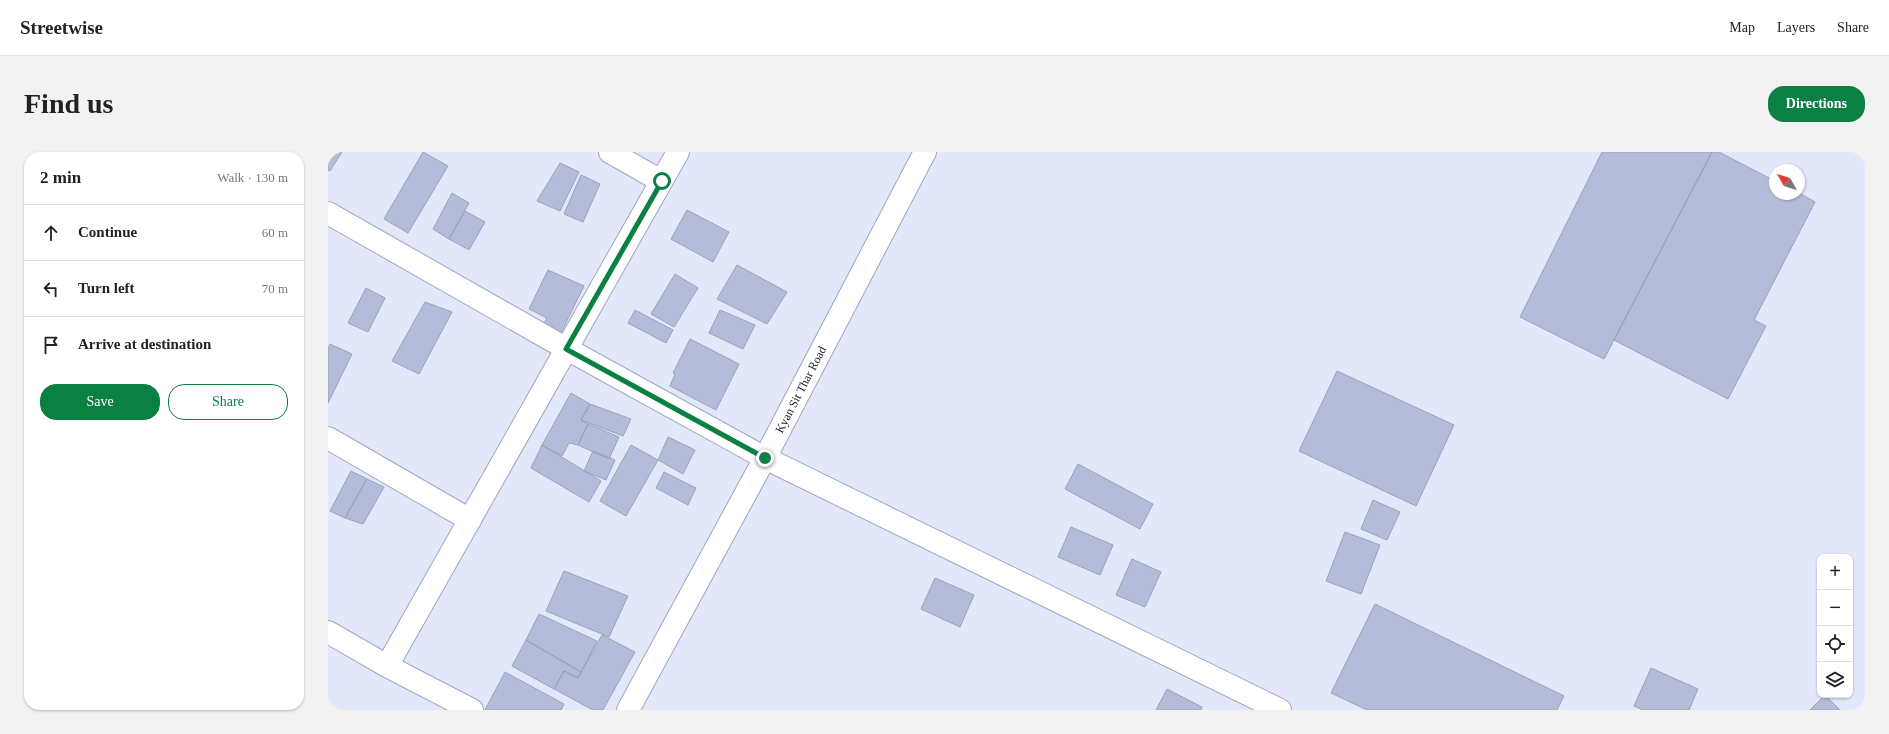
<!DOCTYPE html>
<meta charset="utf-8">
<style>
body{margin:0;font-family:Georgia,serif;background:#f2f2f2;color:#222}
.controls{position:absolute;right:12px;bottom:12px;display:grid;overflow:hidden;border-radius:8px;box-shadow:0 1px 3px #0004}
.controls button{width:36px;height:36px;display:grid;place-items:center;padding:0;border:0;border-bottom:1px solid #e0e0e0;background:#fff;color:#222;font:20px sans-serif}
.compass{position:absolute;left:1441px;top:12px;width:36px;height:36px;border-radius:50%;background:#fff;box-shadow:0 1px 3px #0004;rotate:309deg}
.stop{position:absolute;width:12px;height:12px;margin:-9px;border:3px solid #0b8043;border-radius:50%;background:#fff}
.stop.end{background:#0b8043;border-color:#fff;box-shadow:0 1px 4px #0008}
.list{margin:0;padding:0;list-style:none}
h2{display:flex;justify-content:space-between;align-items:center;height:52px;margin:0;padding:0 16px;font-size:17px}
h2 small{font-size:13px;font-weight:400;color:#767676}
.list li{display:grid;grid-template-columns:26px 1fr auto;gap:12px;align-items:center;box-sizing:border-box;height:56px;padding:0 16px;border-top:1px solid #e0e0e0}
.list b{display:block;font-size:15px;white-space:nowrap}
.list em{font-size:13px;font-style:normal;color:#767676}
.actions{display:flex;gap:8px;padding:12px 16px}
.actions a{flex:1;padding:9px 0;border:1px solid #0b8043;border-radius:16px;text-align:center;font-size:14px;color:#0b8043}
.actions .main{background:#0b8043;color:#fff}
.icon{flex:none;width:22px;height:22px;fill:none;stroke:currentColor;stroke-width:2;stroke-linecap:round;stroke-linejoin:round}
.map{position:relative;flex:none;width:1537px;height:558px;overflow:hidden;border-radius:16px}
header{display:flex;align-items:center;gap:24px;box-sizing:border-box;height:56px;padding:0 20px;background:#fff;border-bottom:1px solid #e0e0e0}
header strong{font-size:19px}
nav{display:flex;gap:22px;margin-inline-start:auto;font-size:14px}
.intro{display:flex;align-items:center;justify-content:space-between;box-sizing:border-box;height:96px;padding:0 24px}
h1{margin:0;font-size:28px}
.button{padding:10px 18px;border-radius:16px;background:#0b8043;color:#fff;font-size:14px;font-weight:700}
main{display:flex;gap:24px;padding:0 24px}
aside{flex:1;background:#fff;border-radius:16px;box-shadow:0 1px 3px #0004}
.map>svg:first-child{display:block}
</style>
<header>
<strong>Streetwise</strong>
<nav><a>Map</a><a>Layers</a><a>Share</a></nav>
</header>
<div class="intro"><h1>Find us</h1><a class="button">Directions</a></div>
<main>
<aside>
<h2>2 min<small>Walk · 130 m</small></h2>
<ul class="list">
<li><svg class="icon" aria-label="ahead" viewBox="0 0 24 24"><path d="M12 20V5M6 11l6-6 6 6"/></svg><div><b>Continue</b></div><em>60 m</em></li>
<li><svg class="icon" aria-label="left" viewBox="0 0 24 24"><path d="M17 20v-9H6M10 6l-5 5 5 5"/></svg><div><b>Turn left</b></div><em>70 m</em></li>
<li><svg class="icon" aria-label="arrive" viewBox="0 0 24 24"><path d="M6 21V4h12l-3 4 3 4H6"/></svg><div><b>Arrive at destination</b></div></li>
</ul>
<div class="actions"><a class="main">Save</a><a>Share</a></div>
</aside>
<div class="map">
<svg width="1537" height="558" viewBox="0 0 1537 558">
<rect width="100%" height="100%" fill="#e2e7fa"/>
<path fill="#b4bcd9" stroke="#99a1be" d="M0,0h14l-12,19 -2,-1z
M95,0l25,14 -40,67 -24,-14z
M1274,0h110l-108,207 -84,-42z
M1384,0h7l56,29v13l24,-1 16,9 -61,118 12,6 -38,73 -114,-59z
M232,11l19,9 -19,39 -23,-10z
M253,23l19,9 -17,38 -19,-8z
M124,41l17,10 -20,36 -16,-10z
M359,58l42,22 -16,30 -42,-23z
M137,59l20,11 -16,28 -20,-11z
M409,113l50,27 -20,32 -50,-25z
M220,118l36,16 -25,51 -18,-9 6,-10 -18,-9z
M347,122l23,14 -24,39 -23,-13z
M38,136l19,10 -17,34 -20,-9z
M97,150l27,10 -33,62 -27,-13z
M307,158l38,20 -7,13 -38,-20z
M392,158l35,15 -12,24 -34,-16z
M362,187l49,25 -23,46 -46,-24 5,-12 -2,-1z
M2,192l22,10 -24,49v-54z
M1009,219l117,54 -38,81 -117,-55z
M243,241l19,11 -9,16 7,4 -10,21 -9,-2 -7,13 -20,-11z
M262,252l41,15 -8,17 -42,-16z
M260,272l31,13 -10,22 -31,-14z
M340,285l27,13 -12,24 -25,-14z
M214,293l59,36 -12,21 -58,-34z
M303,293l27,15 -32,56 -26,-15z
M265,299l22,9 -9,20 -22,-9z
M750,312l75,40 -13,25 -75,-40z
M23,319l16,8 -22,39 -15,-7z
M336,320l32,16 -8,17 -32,-17z
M39,327l17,8 -21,37 -18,-6z
M1045,348l27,12 -13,28 -26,-11z
M743,375l42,18 -13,30 -42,-18z
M1017,380l35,13 -19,49 -35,-13z
M804,407l29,13 -16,35 -29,-12z
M236,419l64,25 -19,41 -63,-26z
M607,426l39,17 -14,32 -39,-18z
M1047,452l189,92 -7,14h-190l-36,-17z
M211,462l58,27 -16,31 -55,-32z
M274,483l33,17 -32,58h-10l-39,-21 10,-18 14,7z
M198,488l55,32 -3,6 -14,-7 -10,18 -42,-23z
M1323,516l47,21 -9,21h-46l-9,-4z
M177,520l59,32 -3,6h-76z
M839,537l35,18 -1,3h-45z
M1497,543l15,15h-30z"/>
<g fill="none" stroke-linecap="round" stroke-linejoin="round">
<defs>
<g id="minor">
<path d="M282,0l51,29"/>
<path d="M0,61l239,136 198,109 515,252"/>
<path d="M0,286l142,82"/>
<path d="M0,480l59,34 85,44"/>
<path d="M59,514l291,-514"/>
<path id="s1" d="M300,558l137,-252 160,-306"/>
</g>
</defs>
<use href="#minor" stroke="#9fa7c3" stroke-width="24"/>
<use href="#minor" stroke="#fff" stroke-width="22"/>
</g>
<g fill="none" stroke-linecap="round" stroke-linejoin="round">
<path stroke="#0b8043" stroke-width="5" d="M334,29l-96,168 199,109"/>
</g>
<g text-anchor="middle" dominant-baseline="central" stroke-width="4" stroke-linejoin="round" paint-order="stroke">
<g font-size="12" fill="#191c27" stroke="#f3f5fb">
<text stroke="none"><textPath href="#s1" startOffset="364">Kyan Sit Thar Road</textPath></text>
</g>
</g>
</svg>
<div class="controls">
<button>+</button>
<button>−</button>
<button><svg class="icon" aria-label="locate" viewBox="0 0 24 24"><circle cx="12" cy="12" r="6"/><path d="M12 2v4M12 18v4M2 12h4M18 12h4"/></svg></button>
<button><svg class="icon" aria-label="layers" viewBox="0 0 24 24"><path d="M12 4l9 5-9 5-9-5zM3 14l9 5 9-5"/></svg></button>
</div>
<svg class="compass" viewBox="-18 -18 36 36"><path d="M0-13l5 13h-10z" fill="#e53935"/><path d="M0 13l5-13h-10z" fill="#767676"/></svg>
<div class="stop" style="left:334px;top:29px"></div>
<div class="stop end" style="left:437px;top:306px"></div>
</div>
</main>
